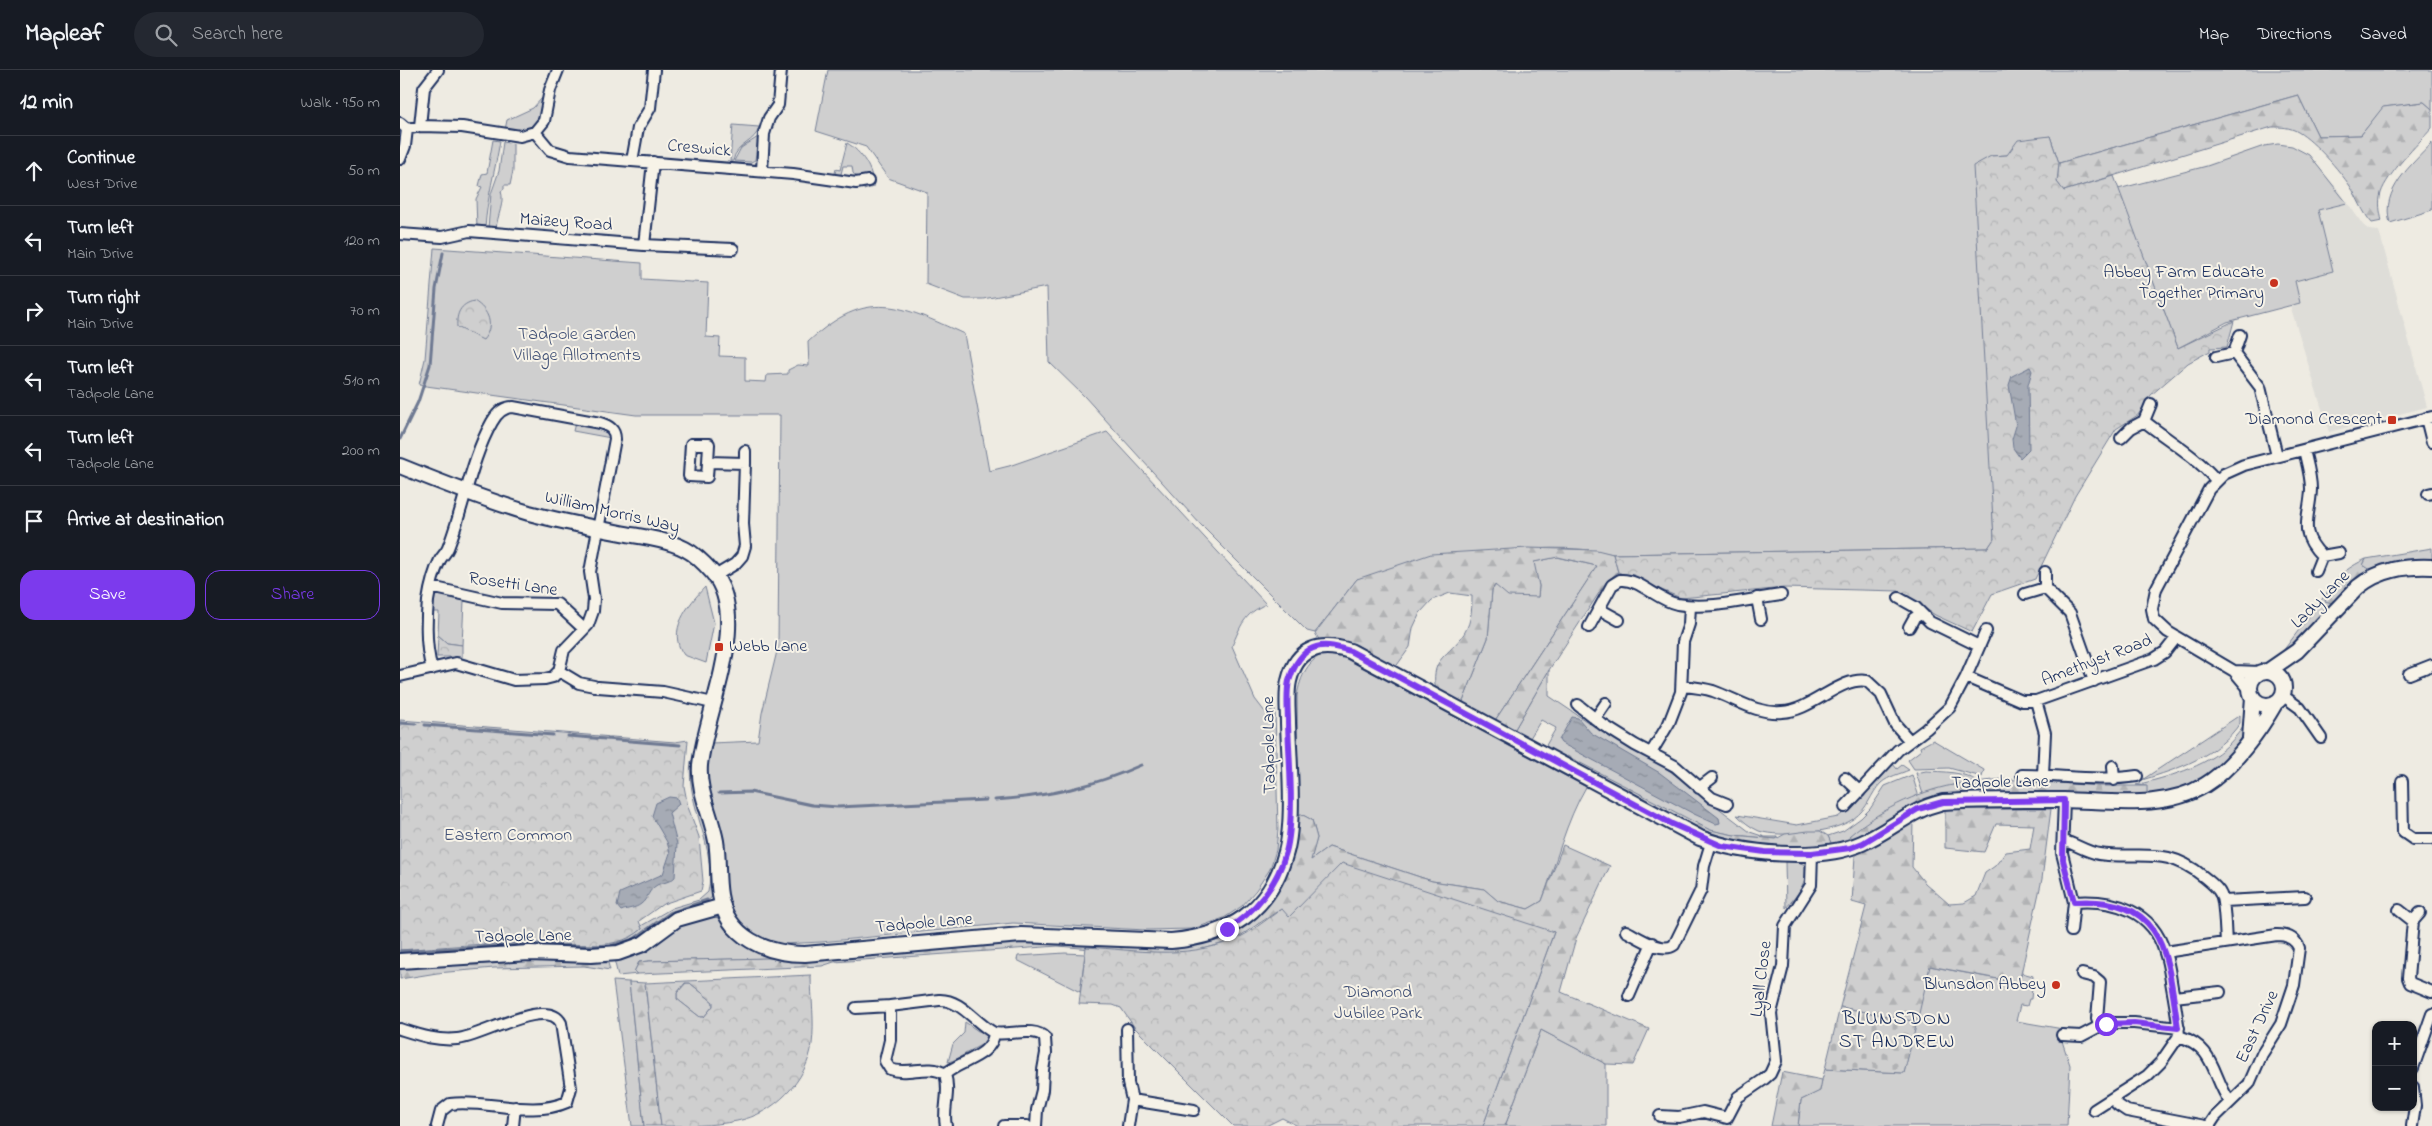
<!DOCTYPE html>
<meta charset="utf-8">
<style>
body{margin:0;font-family:"Indie Flower",sans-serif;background:#242831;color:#f1f3f6}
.controls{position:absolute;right:15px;bottom:15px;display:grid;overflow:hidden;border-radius:10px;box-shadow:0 1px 4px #0004}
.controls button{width:45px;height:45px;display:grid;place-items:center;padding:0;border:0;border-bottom:1px solid #363941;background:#171b24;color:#f1f3f6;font:25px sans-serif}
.stop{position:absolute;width:15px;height:15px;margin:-11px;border:4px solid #7c3aed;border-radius:50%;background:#fff}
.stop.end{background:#7c3aed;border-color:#fff;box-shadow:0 1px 5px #0008}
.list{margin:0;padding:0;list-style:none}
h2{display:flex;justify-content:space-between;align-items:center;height:65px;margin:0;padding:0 20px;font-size:21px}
h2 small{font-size:16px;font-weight:400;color:#9ea1a6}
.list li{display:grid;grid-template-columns:32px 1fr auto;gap:15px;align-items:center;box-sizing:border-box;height:70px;padding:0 20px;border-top:1px solid #363941}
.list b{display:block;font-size:19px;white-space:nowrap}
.list p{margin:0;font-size:16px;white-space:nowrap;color:#9ea1a6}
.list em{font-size:16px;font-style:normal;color:#9ea1a6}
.actions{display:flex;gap:10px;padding:15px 20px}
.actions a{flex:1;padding:11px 0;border:1px solid #7c3aed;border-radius:15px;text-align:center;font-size:18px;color:#7c3aed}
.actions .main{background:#7c3aed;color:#fff}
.icon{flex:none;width:28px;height:28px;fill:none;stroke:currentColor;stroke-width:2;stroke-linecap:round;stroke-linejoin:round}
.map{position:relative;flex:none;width:2032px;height:1056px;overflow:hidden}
header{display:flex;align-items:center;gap:30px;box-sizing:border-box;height:70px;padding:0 25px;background:#171b24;border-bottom:1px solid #363941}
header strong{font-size:24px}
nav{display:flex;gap:28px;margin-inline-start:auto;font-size:18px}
.search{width:350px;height:45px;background:#242831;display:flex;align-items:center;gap:12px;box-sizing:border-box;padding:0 18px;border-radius:28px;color:#9ea1a6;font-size:19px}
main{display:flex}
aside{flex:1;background:#171b24}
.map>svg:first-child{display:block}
</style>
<header>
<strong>Mapleaf</strong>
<div class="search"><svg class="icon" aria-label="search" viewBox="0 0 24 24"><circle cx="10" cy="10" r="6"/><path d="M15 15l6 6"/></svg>Search here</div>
<nav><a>Map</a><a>Directions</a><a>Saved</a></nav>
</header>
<main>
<aside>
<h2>12 min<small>Walk · 950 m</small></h2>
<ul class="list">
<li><svg class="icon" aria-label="ahead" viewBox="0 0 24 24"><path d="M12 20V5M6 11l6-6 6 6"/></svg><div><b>Continue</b><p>West Drive</p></div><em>50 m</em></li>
<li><svg class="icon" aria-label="left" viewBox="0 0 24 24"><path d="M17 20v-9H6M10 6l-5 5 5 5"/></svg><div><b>Turn left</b><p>Main Drive</p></div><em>120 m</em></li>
<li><svg class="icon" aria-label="right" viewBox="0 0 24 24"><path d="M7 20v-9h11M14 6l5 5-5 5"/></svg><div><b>Turn right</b><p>Main Drive</p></div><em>70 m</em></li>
<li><svg class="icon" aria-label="left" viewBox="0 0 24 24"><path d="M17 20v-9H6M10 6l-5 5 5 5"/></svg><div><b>Turn left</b><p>Tadpole Lane</p></div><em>510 m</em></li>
<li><svg class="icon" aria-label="left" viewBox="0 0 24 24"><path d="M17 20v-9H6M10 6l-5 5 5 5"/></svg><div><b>Turn left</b><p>Tadpole Lane</p></div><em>200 m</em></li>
<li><svg class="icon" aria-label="arrive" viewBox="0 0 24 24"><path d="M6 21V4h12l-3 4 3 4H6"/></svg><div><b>Arrive at destination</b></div></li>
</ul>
<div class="actions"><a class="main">Save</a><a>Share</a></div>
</aside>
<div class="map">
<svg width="2032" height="1056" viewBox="0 0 2032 1056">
<defs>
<pattern id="forest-firs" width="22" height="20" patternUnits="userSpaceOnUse" patternTransform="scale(1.25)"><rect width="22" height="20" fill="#cfcfcf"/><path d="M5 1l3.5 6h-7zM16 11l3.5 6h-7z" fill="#b1b2b4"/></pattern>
<pattern id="cemetery-stones" width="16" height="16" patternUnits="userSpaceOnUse" patternTransform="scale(1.25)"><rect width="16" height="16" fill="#cfcfcf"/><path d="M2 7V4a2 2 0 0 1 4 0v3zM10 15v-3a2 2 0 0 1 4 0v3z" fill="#b1b2b4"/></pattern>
<pattern id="park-crowns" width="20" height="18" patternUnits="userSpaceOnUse" patternTransform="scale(1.25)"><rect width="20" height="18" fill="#cfcfcf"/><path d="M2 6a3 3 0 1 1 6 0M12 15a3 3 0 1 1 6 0" fill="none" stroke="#b1b2b4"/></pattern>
<pattern id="water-ripples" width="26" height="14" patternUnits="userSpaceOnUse" patternTransform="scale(1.25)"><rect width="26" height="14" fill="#a6abb5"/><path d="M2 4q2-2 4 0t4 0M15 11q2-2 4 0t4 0" fill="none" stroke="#868c96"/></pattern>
</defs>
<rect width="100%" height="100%" fill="#eeebe2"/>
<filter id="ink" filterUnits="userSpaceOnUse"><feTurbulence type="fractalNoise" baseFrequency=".02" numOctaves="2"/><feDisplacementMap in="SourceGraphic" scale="10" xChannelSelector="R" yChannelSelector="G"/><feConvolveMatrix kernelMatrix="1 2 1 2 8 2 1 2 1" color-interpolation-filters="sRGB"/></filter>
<g filter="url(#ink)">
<path fill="#deddd8" d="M1878,74l14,2 17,9 31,37 23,33 6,5 10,1 48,176 -98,25 -39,-127 -63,17 -51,-147 88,-29z"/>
<path fill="#cfcfcf" stroke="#757f96" d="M428,0h1604v39l-8,-7 -40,5 -23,28 -43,1 -20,-41 -239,68 -9,-27 -43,19 -16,1 -4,227 7,156 -6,9 -375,6c-81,-18 -175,10 -256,25l-42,54 -8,-2 -106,-106 -117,-129 -35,-34 -2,-75 -64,12h-18l-39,-15 1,-92 -39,-14 -22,-31 -50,-16z
M142,28l2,1c-6,26 -11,33 -39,31l2,-10 26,-12z
M333,55l26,2c-3,16 -23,16 -26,34h-3z
M358,67l-3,23 -4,2 -17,-1 7,-13z
M93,70l7,1c-5,30 -13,57 -15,87h-8l-1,-29 6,-12 -3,-1 3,-12 5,-1z
M103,72l10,2v27l-3,14h-6v4l-3,2c4,12 -4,25 -5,38l-8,-1 3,-34 8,-23z
M447,73c14,8 27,27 26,44l-9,3 1,-3 7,-3 -2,-7 -13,1 -4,-5 -1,-7h-9l-2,8 -7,3 2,-8 4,1z
M2032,73v67l-42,13c-10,-33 22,-58 42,-80z
M1878,74l14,2 17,9 38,48 -29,7 15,61 -38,10 5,22 -73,19 -49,26 -60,-159 89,-23 57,-20z
M34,178l208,15v16l66,4 -2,54 14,1 -1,18 26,1v24l21,1 1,-7 21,-1v-4l10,-5 11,1 -1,-24c59,-55 92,-37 156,-8l25,137 20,-5 98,-34 159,172c-22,10 -25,21 -34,42l23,53 10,13 10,-3 3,121 -2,20 -6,19 -14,21 -14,16 -18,12 -31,11 -47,1 -133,-7 -192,19 -37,2 -6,3 -31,-14 -17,-23 -25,-128 3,-31 3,-8 47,-2 4,-28 16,-66 2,-232h-144l-217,-30 6,-26z
M175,353l29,6 7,9 -38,-7z
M2032,478v12l-31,1 -27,11 -11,-7 3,-6z
M1157,487l40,9 -103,156 -32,-18 26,-66 4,-48 4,-5 42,12 1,-11 -6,-24z
M1932,516l-6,10 9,8 -28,30 -23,20 -1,-3z
M305,517l9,36 -8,40 -22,-8c-18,-24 4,-50 21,-68z
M38,524l26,7 -2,44 -15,-2 -9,-8 1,-23h-7v-13z
M927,582l8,1 251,134c-20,34 -30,76 -44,114l-14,8 -30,-8 -14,-12 -52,-8 -103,-34 -19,14 7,-23 -5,-18 -11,-6 -3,1 -1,-119c3,-19 11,-37 30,-44z
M1149,600v26l55,37 62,35 84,64 15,5h13l-2,2 -42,-4 -24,-5 -146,-68 -13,-8 -6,-7 11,-19 -15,-8 -11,18 -8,1 -10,-5z
M1840,645v8c-22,33 -62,46 -98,57z
M1848,652c-7,23 -27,48 -48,60 -14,9 -37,12 -53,12l-1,-8 -10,-1c31,-8 68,-17 92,-40 7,-7 13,-16 20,-23z
M1533,670l51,30 -2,7 -33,-9 -35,1 -6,-9 13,-10 -1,-3z
M296,688v35l5,22 10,25 2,56 -11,10 -30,8 -38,28 -22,7 -1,-7 20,-5 11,-8 -1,-3 31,-18 27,-8 9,-8c10,-46 -23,-86 -17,-131z
M1493,694l4,5 5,-4 7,5c-9,4 -20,6 -28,13 -11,11 -12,25 -28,36 -19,14 -73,19 -94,12 -9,-4 -16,-10 -22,-16l60,10 41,-8 27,-21 -1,-5z
M1526,701c17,1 38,0 52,11l-25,3 -30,9 -7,-21z
M1512,705l7,22 -32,13 -37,31 -19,2 -3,-7 15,-5 18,-13 9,-9 15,-23z
M1385,791h11l9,4c3,18 -8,30 -19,43z
M311,846c14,1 24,21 35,30 9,7 21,11 33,12l-130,3 -10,1 -5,10 4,2 -20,2 -4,-17 61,-33z
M127,873l57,2 21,-2 1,5 -206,8v-6z
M665,883l20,1 -5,38 -63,-32 1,-4z
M1529,896l89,17 4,-10 11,3 -2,23h-2l-2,7 -7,-1 -4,16 47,8 -2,9 9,27 -3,61h-269l3,-26 18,-9 6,-22 79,4z
M213,911l16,1 15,144h-12z
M286,913h4l23,19v4l-9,11h-4l-23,-18v-6z
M565,952l13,9h6l3,3v10c-9,-1 -27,16 -39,18l5,-18 11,-11z
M1141,960l65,34v62h-101z"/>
<path fill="url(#forest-firs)" stroke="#757f96" d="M1898,25l20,41 43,-1 22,-28 41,-5 8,7v19c-14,16 -45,46 -51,65 -3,10 -1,19 1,28l-10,2c-10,-11 -14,-25 -22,-37 -11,-16 -35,-44 -52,-54 -8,-5 -17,-5 -26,-5l-208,64 -7,-9 2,-19z
M1128,478l69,2 16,4 5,18 -12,10 -57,88 -37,64 -18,-12 103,-156 -39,-9 -24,5 5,24 -1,11 -30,-1 -13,-11 -3,5 -4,48 -26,66 -26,-13c-6,-31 9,-33 25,-53 10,-13 11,-26 11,-42l-22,-3 -18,7 -12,13 -7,15 -3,19 -15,21 -38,-23 -37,-4 -5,-8 42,-54 74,-25z
M1966,489l-3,6 5,4h5l-38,35 -10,-3c4,-20 23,-34 41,-42z
M1167,686l143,74 24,5 42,4 9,-5 23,-3h12l8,5 3,7 -32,6 -49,-4 -49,-10 -137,-73z
M1603,709l95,7h49v8l-179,2 -114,46 -4,-1 -1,-5c26,-23 69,-45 104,-51 16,-3 33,-4 50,-6z
M1545,739h106l-9,70 -23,104 -89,-17 -13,56 -77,-15 26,-101 -14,-4 3,-46 58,-36 -1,47 13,16 24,21 15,-1 12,-7 9,-23 10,-7 11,-14 24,-3 4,-24 -38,-1 -12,28 -39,-4z
M901,744l11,6 5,18 -6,22 18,-13 103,34 52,8 14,12 30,8 14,-8 21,-56 47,21 -34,72 -15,54 88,37 -16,36 -27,-1 -65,-34 -36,96h-22l71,-194 -266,-14 -7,-9 -47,31 -44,13 -64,-1 -68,-6 -224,16 -12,4 -184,8 -4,-2 5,-10 10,-1 158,-4 216,-20 171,5 79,-50 15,-22 7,-20 3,-35z
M141,889l67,4 2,7 -26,-4 -90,2 -57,5 -37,6v-11z
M229,912l16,1 16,143h-17z
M1382,1002l40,8 -2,11 -19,9 -3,26h-27z"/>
<path fill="url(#cemetery-stones)" stroke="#757f96" d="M1440,937l77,15 -13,51 -79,-4z"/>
<path fill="url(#park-crowns)" stroke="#757f96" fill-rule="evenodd" d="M1650,66l9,27 -2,19 7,9 50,-15 64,172 56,-27 -7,26 -17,1v3l-22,12 -37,32 -13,20 -22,14 -41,67 -40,83 -43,15 -20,38 -37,-17 -36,-24 -115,-3 -103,10 -63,-26 -5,-18 375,-6 6,-9 -21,-373 18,-10 16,-1 11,-15z
M74,231c15,9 21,25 9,39l-26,-13c-1,-13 3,-23 17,-26z
M38,565l9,8 15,2v12h-25z
M0,650l275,22 13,-2 -4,46 4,21 11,30 4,44 -2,10 -38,13 -24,17 3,8c-29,26 -80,13 -115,14 -42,0 -85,4 -127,7z
M942,793l212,69 -71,194h-185l-16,-8 -16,8h-33l-98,-98 -14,-20 -8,-3 -34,-1 7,-57c52,3 96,13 147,-7 17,-6 33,-21 49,-31l7,8z
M411,905c0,23 4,46 1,69 -5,37 -38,70 -75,77 -25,5 -51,5 -76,5l-16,-143zM285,913h5l23,19v4l-9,11h-4l-23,-18v-6z"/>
<path fill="url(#water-ripples)" stroke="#6e7992" d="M1630,297l2,4 -4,14 1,64 -9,9 -7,-10 -1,-9 4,-13 -7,-41 3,-9z
M1172,647l6,1 13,15 69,40 59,45 1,5 -4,1 -22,-10 -133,-71 -2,-3z
M269,727l8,1 2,6 -10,9 8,31 -2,33c-6,6 -12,5 -18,8 -9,5 -9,14 -16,19 -6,5 -13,4 -20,7l-4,-5 3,-13 43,-19 7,-21 -3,-11 -15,-26 4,-13z"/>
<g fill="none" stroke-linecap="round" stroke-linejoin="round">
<path stroke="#6e7992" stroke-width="3" d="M0,369l18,-37 12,-37 6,-76 7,-36
M0,653l16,1
M25,655l128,10
M168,666l112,9
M319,723l31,-1 62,13 26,2 148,-7
M595,730c54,-4 97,-13 146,-35
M213,875l21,-6 36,-26 37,-13
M0,881l127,-6 78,1"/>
<defs>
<path id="street" d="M0,53l7,6 -2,17 -5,13
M20,56l4,-38 14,-18
M7,59l13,-3 42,1 58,9 15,-4 9,-11 6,-31 8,-20
M135,62l15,18 20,6 223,18 63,9 12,-2
M232,91l6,-33 12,-20 4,-38
M362,101l2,-37 5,-16 9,-13 3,-35
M0,164l42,3 27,-6 175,14 89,4
M244,175l9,-83
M1834,283l26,34 17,69
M1816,287l18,-4 6,-18
M2026,348l6,24
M1744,351c26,21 51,34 72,59
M1721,368l10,-10 13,-7 7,-17
M1904,380c3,13 7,26 7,39 -1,29 -14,42 11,67
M308,392l1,-18h-18l-2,32 18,1 1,-15 37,1 -2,61 2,22 -3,10 -7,8 -20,12
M345,393v-12
M2028,424l4,-1
M1916,501l6,-15 17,-3
M1645,502v16l25,25 24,68
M31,517l71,16 55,1 27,25
M1625,524l20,-6
M1357,528l4,21
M1499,528l16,9 15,15 49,24
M1199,539l20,11
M1189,557l23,-42 8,-5c19,-2 37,20 57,24 34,6 71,-5 104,-9
M1509,557l5,-9 7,-4
M159,601l20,12 15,3
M1834,601l26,1
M2009,604l23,-9
M0,606l56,-13 58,17 31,-1 8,-2 6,-6 5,-21 24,-25 5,-14 1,-12 -4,-27 25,-133c0,-10 -6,-13 -15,-16l-87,-16c-10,0 -16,6 -21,15 -21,37 -28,85 -44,126 -2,5 -6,8 -8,12 -6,12 -10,28 -12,41 -2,22 -3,46 4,68
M1566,607l56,24h14l118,-42 11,-7 11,-14
M1282,616c10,1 21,2 31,5 23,8 43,23 69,21 30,-1 58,-36 85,-31l14,13 14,30 15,17
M198,617l65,5 50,11
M1850,620l-16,-19 -66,-39 -14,-13 -2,-10 4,-20 53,-100 15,-15 20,-9 188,-48
M1882,625l18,13 21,30
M1636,631l9,32 -2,42
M1178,635l25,20 32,20 40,21 37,32 15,6
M1195,649l11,-16
M1251,683l18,-30 12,-31 2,-50 6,-18 1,-18
M1713,696l1,14
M1622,705c39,0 76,7 115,1
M1445,708l14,13
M2002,711l1,51 10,7h19
M1299,718l13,-10
M1664,730l-2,53 12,49 -3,29
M1445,737l53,-57 28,-21 24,-22 16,-30 20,-46
M1664,771c12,3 22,11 35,13 42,6 67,-9 105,23 6,5 13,10 16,16 5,7 5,38 6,49
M1824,831l81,-4
M1674,832c39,-3 79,8 91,51 4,11 5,23 7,34 3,16 6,33 7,49
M1999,840l14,11
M2020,843l-7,8 -5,57 2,5 22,9
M1226,861c12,6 36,23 48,14l27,-55 3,-24 7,-23
M1765,882l112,-17c10,0 18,3 22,13l-5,37 -13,39 -19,30 -13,30 -34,33 -6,9
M1682,904l12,3 6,5 -3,37 3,7
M1229,926l23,-53
M1774,927l46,-5
M539,930c22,-1 36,23 55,33 -2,24 -33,27 -49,41 -16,-11 -37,2 -55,-5l-5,-8 5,-21v-34z
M456,938l34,-2
M0,959c19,6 36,12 57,10 23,-1 90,-43 104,-16l10,65 -4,14c-36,16 -80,-3 -117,2l-9,7 -4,15
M727,959l1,54 4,17
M594,963c14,3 41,-7 51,5l1,15 -3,17 -1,20 -5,20 -1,16
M1662,965l19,1 19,-10 13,-3h21l45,5
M1779,966c37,12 32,38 51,66
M2013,998l19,-54
M545,1004c6,19 -3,36 1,52
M1712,1029l6,6 9,6 78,15
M1694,1040l53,-34 14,-14 18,-26
M1260,1046l19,1 24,-5 24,6 11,-21 25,-17 7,-6 6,-13 -5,-48 12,-47 2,-40 26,-41 1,-32
M113,1056l2,-19
M604,1056h23
M728,1056l4,-26 62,10
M2012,1056l3,-20 -2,-19"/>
<path id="secondary" d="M0,396c42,17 85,34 129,47 30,8 61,14 92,20 21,4 44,6 64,16 10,5 19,14 27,23 40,46 -6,137 -12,193 -2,27 11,49 16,76 3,18 1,36 4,54 7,43 47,59 85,59l216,-19 150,6c58,-5 99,-29 115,-89 9,-33 3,-93 2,-129 0,-13 -2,-29 1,-42 8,-34 31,-39 61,-30l350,187c42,16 120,24 162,5 30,-13 47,-33 81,-41 40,-3 81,-2 121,-2 47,1 100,10 141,-15 28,-17 55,-55 71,-83
M1868,601l29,-20 61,-64c22,-18 47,-21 74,-20
M1850 618a17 17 0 1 1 34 0a17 17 0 1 1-34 0Z
M1850,668l3,-41
M0,891l129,-8 62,2 27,-2 25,-9 34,-25 46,-13"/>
</defs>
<use href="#street" stroke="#1b2f5e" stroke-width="14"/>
<use href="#secondary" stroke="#1b2f5e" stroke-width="18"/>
<use href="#street" stroke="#f7f3e8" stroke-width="10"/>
<use href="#secondary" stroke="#f7f3e8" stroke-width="14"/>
</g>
</g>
<g fill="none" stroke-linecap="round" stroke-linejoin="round" filter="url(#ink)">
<path stroke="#7c3aed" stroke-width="6" d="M827,859c28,-17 50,-44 59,-77 9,-33 3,-93 2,-129 0,-13 -2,-29 1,-42 3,-11 10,-25 20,-31 13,-8 28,-3 41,1l322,173 50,22 43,6 47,1 38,-5 13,-5 55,-34 25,-7 121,-2 -1,60 11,42c93,-6 93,54 104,126l-44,-5 -28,1"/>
</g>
<g fill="#c8321e" stroke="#f7f3e8" stroke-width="2">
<circle cx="1874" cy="213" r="5"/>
<rect x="1987" y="345" width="10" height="10" rx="2.5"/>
<rect x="314" y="572" width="10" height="10" rx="2.5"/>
<circle cx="1656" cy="915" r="5"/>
</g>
<g text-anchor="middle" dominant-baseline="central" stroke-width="4" stroke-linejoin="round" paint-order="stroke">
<g font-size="18" fill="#1b2f5e" stroke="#f7f3e8">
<text transform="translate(299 79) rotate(5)">Creswick</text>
<text transform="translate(166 153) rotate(4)">Maizey Road</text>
<text transform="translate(212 443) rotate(13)">William Morris Way</text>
<text transform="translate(113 515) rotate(8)">Rosetti Lane</text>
<text transform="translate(1921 530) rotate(-45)">Lady Lane</text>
<text transform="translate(1697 591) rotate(-21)">Amethyst Road</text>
<text transform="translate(870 675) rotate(-91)">Tadpole Lane</text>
<text transform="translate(1600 713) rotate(-1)">Tadpole Lane</text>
<text transform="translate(524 854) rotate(-5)">Tadpole Lane</text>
<text transform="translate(123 867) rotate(-1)">Tadpole Lane</text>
<text transform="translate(1362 909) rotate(-83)">Lyall Close</text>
<text transform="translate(1858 957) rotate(-65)">East Drive</text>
</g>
<g font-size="18" fill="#1b2f5e" stroke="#f7f3e8" text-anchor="end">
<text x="1864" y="203">Abbey Farm Educate<tspan x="1864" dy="21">Together Primary</tspan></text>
<text x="1982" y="350">Diamond Crescent</text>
<text x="329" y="577" text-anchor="start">Webb Lane</text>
<text x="1646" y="915">Blunsdon Abbey</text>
</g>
<g font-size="18" fill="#3f4f75" stroke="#f7f3e8">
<text x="177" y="265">Tadpole Garden<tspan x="177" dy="21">Village Allotments</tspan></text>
<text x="108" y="766">Eastern Common</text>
<text x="978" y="923">Diamond<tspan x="978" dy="21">Jubilee Park</tspan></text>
</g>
<g font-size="20" letter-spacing="1" fill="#1b2f5e" stroke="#f7f3e8">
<text x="1497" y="949">BLUNSDON<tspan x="1497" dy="23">ST ANDREW</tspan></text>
</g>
</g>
</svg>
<div class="controls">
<button>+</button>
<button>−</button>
</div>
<div class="stop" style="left:1706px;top:954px"></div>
<div class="stop end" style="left:827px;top:859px"></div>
</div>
</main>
